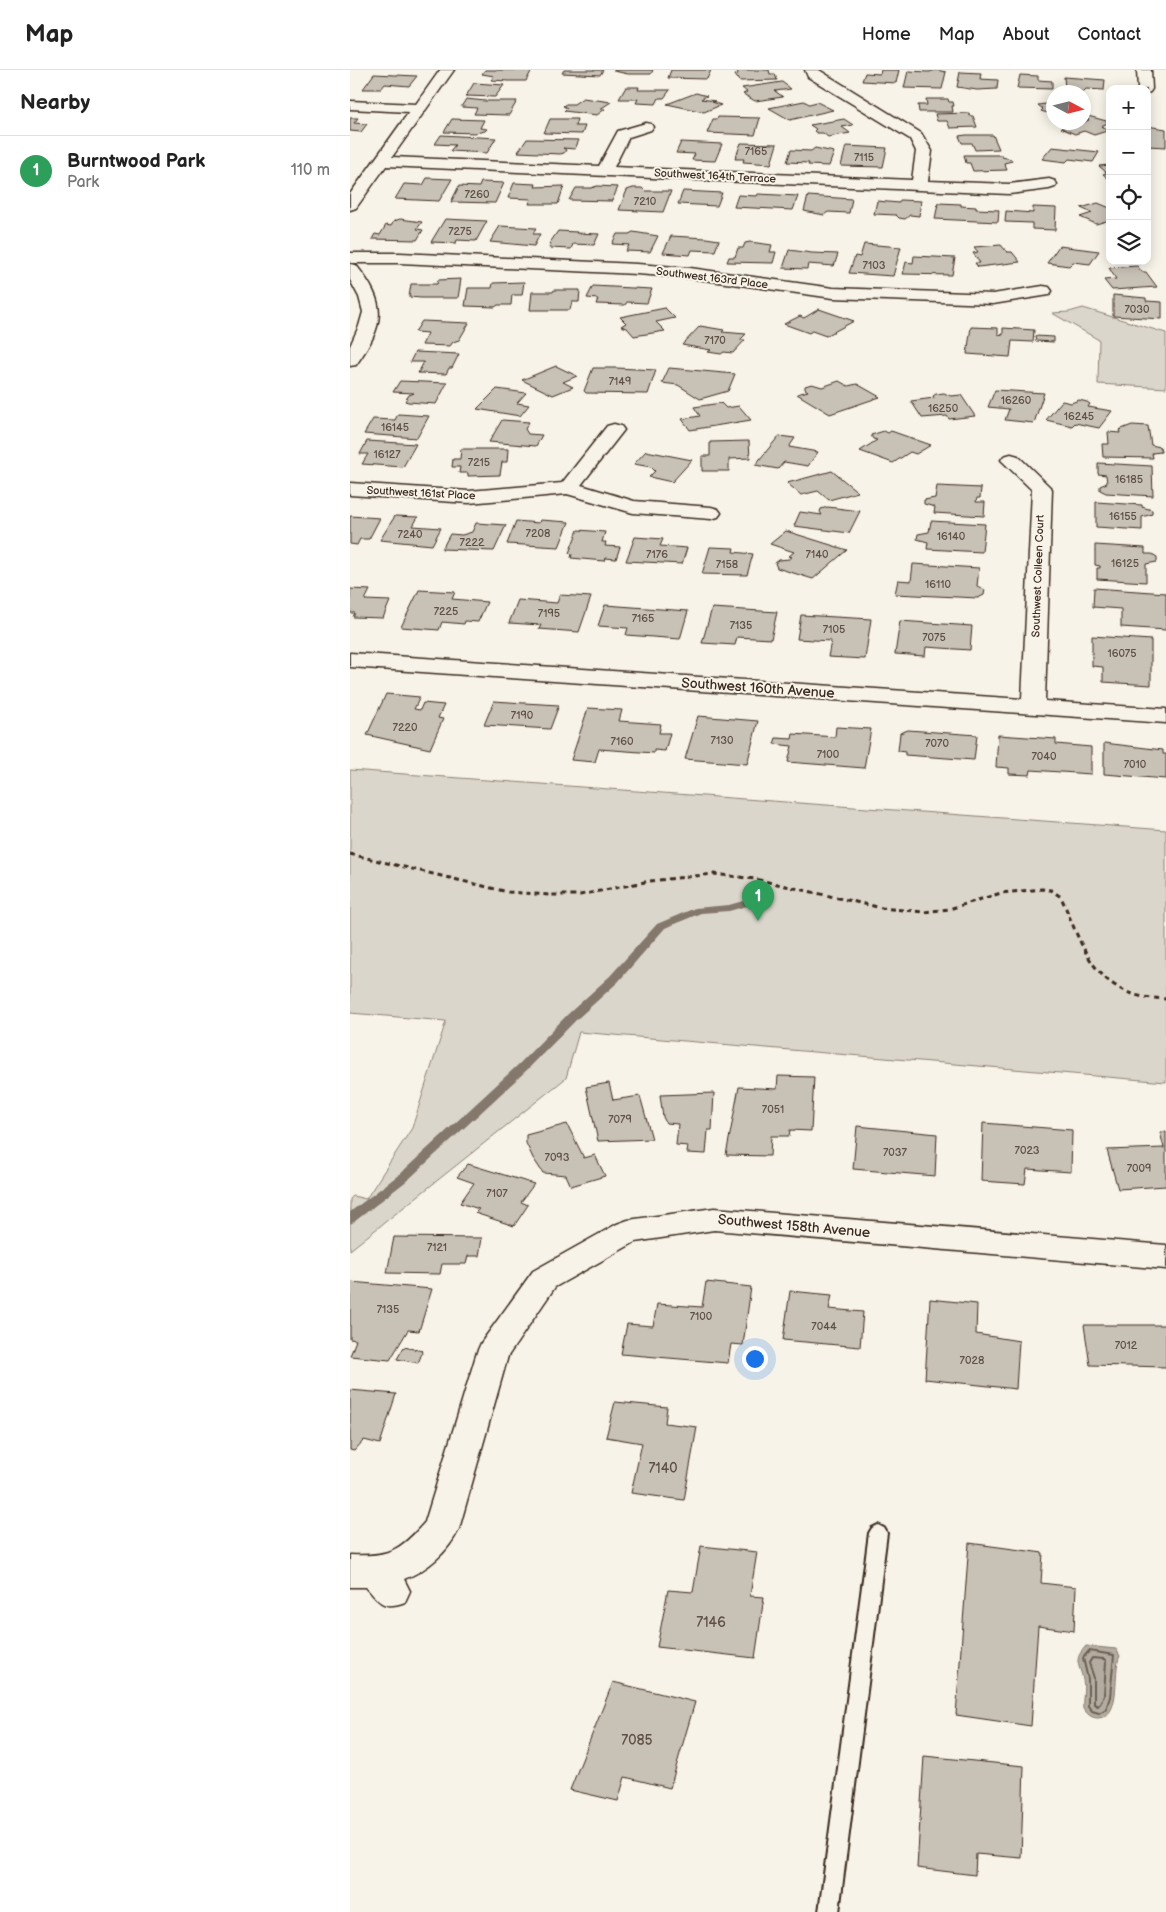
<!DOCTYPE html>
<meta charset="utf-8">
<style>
body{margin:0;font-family:"Balsamiq Sans",sans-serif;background:#f2f2f2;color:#222}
.controls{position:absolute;right:15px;top:15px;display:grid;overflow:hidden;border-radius:10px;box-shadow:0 2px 12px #0003}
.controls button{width:45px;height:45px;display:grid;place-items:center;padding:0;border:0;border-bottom:1px solid #e0e0e0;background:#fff;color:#222;font:25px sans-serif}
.compass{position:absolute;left:696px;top:15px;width:45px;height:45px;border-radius:50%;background:#fff;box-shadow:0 2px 12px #0003;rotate:97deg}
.you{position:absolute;left:404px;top:1288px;width:18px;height:18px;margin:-12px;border:4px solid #fff;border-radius:50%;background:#1a73e8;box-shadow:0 0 0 8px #1a73e833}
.badge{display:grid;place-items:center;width:32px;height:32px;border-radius:50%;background:#3b2a1e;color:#fff;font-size:16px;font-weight:700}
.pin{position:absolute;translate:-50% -41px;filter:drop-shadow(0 1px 2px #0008)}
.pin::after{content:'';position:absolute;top:26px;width:18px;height:15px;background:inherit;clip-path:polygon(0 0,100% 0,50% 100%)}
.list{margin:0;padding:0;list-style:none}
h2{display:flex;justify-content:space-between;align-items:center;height:65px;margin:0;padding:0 20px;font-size:21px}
h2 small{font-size:16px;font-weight:400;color:#767676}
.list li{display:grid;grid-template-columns:32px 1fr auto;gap:15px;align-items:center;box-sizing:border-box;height:70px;padding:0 20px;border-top:1px solid #e0e0e0}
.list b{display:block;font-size:19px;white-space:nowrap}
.list p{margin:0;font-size:16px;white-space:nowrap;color:#767676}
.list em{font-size:16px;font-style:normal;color:#767676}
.icon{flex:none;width:28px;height:28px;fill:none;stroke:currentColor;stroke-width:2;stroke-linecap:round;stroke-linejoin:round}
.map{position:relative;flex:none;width:816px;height:1842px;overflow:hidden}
header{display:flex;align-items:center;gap:30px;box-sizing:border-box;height:70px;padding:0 25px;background:#fff;border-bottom:1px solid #e0e0e0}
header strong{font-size:24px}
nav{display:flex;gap:28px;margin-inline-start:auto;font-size:18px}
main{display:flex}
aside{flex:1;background:#fff}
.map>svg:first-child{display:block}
</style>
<header>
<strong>Map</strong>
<nav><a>Home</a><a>Map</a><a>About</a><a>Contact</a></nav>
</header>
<main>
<aside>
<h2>Nearby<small></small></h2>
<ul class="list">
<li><span class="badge" style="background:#2e9e5b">1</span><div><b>Burntwood Park</b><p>Park</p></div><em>110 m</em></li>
</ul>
</aside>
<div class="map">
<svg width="816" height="1842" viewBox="0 0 816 1842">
<rect width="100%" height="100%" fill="#f7f3e8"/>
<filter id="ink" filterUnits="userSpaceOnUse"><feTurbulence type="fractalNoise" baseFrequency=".02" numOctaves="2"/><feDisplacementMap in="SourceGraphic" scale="10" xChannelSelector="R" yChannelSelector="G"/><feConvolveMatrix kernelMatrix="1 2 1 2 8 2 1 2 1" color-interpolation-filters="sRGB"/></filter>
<g filter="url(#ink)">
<path fill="#dbd6cb" stroke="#8b8074" d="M733,238l83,25v55l-68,-4 1,-44 -47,-27 17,-1z
M0,700l816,60v252l-587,-50 -13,46 -216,172v-51l3,-3 13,3 46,-71 34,-107 -96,-8z"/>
<path fill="#b4aca0" stroke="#84786c" d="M736,1576l30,3 4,7c-8,14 3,61 -22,62 -7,0 -11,-4 -15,-10 -1,-9 2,-19 0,-28 -3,-16 -11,-19 3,-34z"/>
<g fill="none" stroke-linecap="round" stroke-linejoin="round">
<path stroke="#6b5e52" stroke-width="2" d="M739,1581l25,4 -4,42 -4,12 -7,4 -7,-2 -4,-5v-27l-5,-21z
M742,1588l12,1 2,2 -2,35 -6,10 -4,-2v-26l-5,-15z"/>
<path fill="#84786c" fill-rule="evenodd" d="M407,827l4,1 1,2 -1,2 -32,9 -28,2 -36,15 -47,54 -42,38 -48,49 -119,110 -55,43 -4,2v-12l51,-39 119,-110 48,-49 42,-38 47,-52 38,-16 34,-3z"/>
</g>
<path fill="#c8c1b6" stroke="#3b2a1e" d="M135,0h47l-6,11h-18l-17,-1 3,-4 -12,-2z
M214,0h39l-3,5 -38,-2z
M264,0h39l-2,4h-23l-14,-3z
M321,0h40l-4,9 -39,-1z
M387,0h32l1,4h5l2,6 -38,1 -4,-6 3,-1z
M531,0h18l-3,13 -34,-2 3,-8 15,1z
M586,0l10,2 -4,17 -38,-1 4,-17 21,1z
M610,2l21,1 -1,6 18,1 -1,9 -20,1 -20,-3z
M24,4l43,2 -8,10 -24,-2 -4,5h-18z
M670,5l18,1v4l14,1v8l-35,-1z
M714,7l41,3 -1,10 -18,-1 -3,3 -18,-4z
M432,12l9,7 -16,2 8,6 -28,4 -12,-7 4,-2 -5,-4z
M124,13l30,2 -9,12 -29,-1z
M276,17h13l-1,3h32l-6,8h-5l-3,6 -20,-1 2,-4h-19z
M346,23l11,3 -6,3 14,2 -3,1 9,3 -17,7 -37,-8z
M233,28l28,4 -11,7h5l-8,6 -33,-4 3,-3 -4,-2 3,-2h8z
M116,29l19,2h32l-8,14 -35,-1 3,-6 -16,-1z
M576,29h22l1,3h4l1,4h-2l1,6h-34l-1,-7h9z
M454,31l5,3 8,-2 16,8 -43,10 -21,-12z
M704,33v13l-5,-3 -5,-1 -3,-1 2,-2 -5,-4z
M619,43l1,3h3l4,11 -27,1 -3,-7h-10l-2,-7z
M738,46l22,6 -9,4 9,4 -16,5 -10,-4 -9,3 -14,-6 23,-6 5,-2 -5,-3z
M368,47l42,1 -5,17 -48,-2 6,-14h4z
M0,48h8l-4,5 13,1 -6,8 -11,-1z
M102,49l32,1 -4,8 7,1 -2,2 -9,2 -32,-1z
M200,49h27l-2,7h10l-3,8 -38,-1z
M494,49l9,6 -11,2 8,6 -22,4 -5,-4h-6l-3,-2 2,-2 -6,-4z
M797,56l19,3v18l-19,-1z
M91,65l55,3 -9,15 -37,-2 5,-6 -20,-1z
M616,65h27l6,14 -24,1 -3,-7h-10l-3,-7z
M177,69l52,1 -4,9 -12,-1 3,2 -2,3 -4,1 -42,-2z
M331,72l41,2 -7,17 -23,-1 3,-6 -19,-1z
M391,73l36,1 -6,20 -28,-2 1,-3h-9z
M496,76l41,2 -4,19 -42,-1z
M702,77l47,5 -6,10 -24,-3 -3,3 -24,-3z
M465,78l19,4 -5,14 -21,-1 1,-2 -22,-1 4,-12 20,1z
M614,85h38v2l9,2 1,2 -8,2 3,7 -34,1 -3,-8h-4z
M760,95v14h-1l-6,-5 4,-1 -8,-7z
M77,108l25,1 -13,22 -44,-2 9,-15 19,1z
M131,112l23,1 -9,20 -44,-1 8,-16 20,1z
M164,113l22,1 -1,3 29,-1 -6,18h-29l2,-5 -23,-1z
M247,116l21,1 -6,14 -43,-1 7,-12h15z
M283,118h9l3,3h26l-8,21 -44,-2 8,-20z
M333,121l39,2 -5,13 -39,-2z
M408,124l40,2 -5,14 -59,-3 4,-12 19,1z
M458,126l44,3 -3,14 -21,-1 -4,3 -20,-4z
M550,130l21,1 -2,15 -9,-1 -5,4 -6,-1 -3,-3 -22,-1 3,-13 22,2z
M588,133l23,1v2l15,1v2l23,1 -1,12 -63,-3z
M748,133l12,5v12l-14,4 -16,-7 12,-4 -11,-5z
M683,137l23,1 -1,22 -23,-1v-6l-27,-1 1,-11 27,2z
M50,149l22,3 -5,7 6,1 -6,10 -45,-1 3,-5 5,1 6,-10 5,1 3,-5z
M95,149l42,2 -11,20 -19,-1 -1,3 -25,-1z
M150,156l36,2 -3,6h7l-6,12 -44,-4z
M208,161l19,1 -1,1 23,1 -5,11 -21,-1 -2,5 -22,-1 2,-4h-2z
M283,162l25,4 -8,16 -24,-1 3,-6 -17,-1 5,-10h12z
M321,166l35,2 13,2 -4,11 -23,-1 -2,5 -27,-2z
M400,172l22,3 -2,7h6l-3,11 -46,-1 2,-5h6l3,-9h5l2,-5z
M514,174l37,3 -8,29 -44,-3 6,-17 5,1z
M651,175l6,7h5l8,10 -42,5 -3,-4h5l-7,-10 5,-1 -4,-5z
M709,176l40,5 -9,13 -17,-2 -4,4 -22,-3z
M439,180l23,3 26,1 -4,12 -26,-2 -1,5 -24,-1z
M564,186l41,2 -3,17 -49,-1 3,-12 7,1z
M787,196l5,6h4l11,15 -45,3 -8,-10 12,-1 -7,-11z
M111,209l-3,19h-37l-12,-1 2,-13h26l1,-4z
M174,212l-2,13h-10l-1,10h-13l-3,2 -30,-1 3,-18h24l1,-5z
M243,216l59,3 -5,14 -20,-1 -2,3 -29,-1 2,-5 -11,-1z
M204,220h26l-1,12h-7l-2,8h-40l2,-18h21z
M763,225l33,3v3l16,1v17l-49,-3z
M315,238l10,10 -19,4 9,9 -31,5 -7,-8 -6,-2 5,-3 -6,-6z
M469,239l35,12 -28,15 -14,-5 -3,2 -25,-9 16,-8 4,2z
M72,251l47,2 -10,17 -6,2 -3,4 -28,-1 6,-12 -13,-1z
M350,256l24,4 -2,2 24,2 -6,6h5l-12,13 -9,-1 -3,2 -13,-2 3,-2 -29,-5z
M621,257l27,1v6l5,1v-7l31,2 -1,12 -21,-1 -2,16 -43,-3z
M685,266l19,1v5l-18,-1z
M65,282l44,2 -7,14h-3l-3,6 -28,-1 6,-11h-14z
M206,296l21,10 -14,6 10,5 -20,8 -31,-15z
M243,298h23l40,2 -8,24 -62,-1 -2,-2z
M319,298l66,6 -7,17 -28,8 -22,-14 -16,-2z
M50,311l47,2 -11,21 -28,-2 -3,-1 4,-6 5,-2 -21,-1z
M489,311l9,5 9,-2 23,13 -50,17 -33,-20 11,-3 -3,-2v-3l7,-2 10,3z
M147,319l29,4 -9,10 12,2 -9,11 -43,-7z
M645,320l49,3 -10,30 -29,-3 4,-11 -21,-2z
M594,323l7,3 10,-1 14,21 -26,3 -2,-3 -25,2 -11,-17 23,-3 -1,-2 3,-2z
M729,330l8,2 3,2 -2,3 24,4 -13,17 -24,-5 -3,3 -26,-6 16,-19 9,2z
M371,333l5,5 13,-2 12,14 -61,10 -8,-11 18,-3 -6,-9z
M48,344l31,2 -12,22 -53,-4 9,-15 22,1z
M152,350l27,2 -4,7 3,5 14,1 -6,11 -47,-4z
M782,355l16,1 3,19 9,2 1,5 -9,1 1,5 -50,-1 -1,-13h7l-1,-12 12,1 -1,-3z
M534,361l4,2 3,-2 40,14 -15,9 -6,-2 -17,11 -33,-12 17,-11 -4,-1 -2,-4z
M429,366l16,2 -6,9 29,5 -10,14 -24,-4 -6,7 -23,-4z
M17,371l49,3 -13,23 -41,-3 6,-10h-8z
M399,371l1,17 -21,1v12h-27v-15h8v-14z
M111,379h47l-1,13h-5l-2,13 -32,1v-3h-9l1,-6h-8l1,-8h7z
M296,381l46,9 -20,22 -23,-5 6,-6 -4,-4 -17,-3z
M748,393l54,3 1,30 -47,-3 -6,-3v-4l7,-3 -1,-8 -8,-1z
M482,401l26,21 -29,8 -11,-9 -17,4 -14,-12z
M587,416l44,2 -1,10h-3l-1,4h9l-1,14 -50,-3 1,-6 -11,-3v-4l11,-2z
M746,432l46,3v2l10,3v4l-10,3v13l-46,-3z
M478,437l32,4 -11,22 -55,-7 6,-14 22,3 -2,-3 1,-3z
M0,446l30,2 -11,21h-9l-3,6 -7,-1z
M45,446l23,1 -5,9 28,2 -9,17 -52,-5z
M190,450l29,2 -10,25 -52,-3 9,-23 23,2z
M581,451l54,3 -3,28 -55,-3 1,-7 -11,-3 1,-5 11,-2z
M126,453l30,2 -12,26 -52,-2 8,-15 12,1 10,-3z
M228,460l27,2 -3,10h4l-1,4 15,1 -4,12 -11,-1 -1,3 -33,-3 1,-4 -3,-1z
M436,461l61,19 -34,29 -36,-11 -2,-5 4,-3 10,-1 3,-2 -3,-1 5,-4 -24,-8z
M285,467l28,2 -3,7 27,2 -5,16 -56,-3z
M745,475l50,3v6h7l5,3v5l-11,2v18l-49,-3v-11h3v-2l-5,-1z
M360,477l24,1 -1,4 20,2 -6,21 -45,-1z
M563,494l66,4 -2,18 8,4 -1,5 -6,3 -83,-4 3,-14 13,1z
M744,518l72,5v37l-45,-3v-18l-28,-2z
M0,519l20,1 -5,10 25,1 -7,17 -30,-1 2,-4h-5z
M69,520l36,2 -3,7 35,3 -9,20 -13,-1 -1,3 -22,-2 -3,8 -38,-3z
M210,525l31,2 -12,35 -40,-3 2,-4 -32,-2 9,-23 39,3z
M255,535l83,6 -8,28 -54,-4 2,-7 -30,-2z
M362,538l65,4 -6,27 -34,-2 -2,8 -33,-2z
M451,545l70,4 -6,40 -37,-2 3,-16 -34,-2z
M550,551l72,5 -2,24 -44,-3 -1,9 -30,-2z
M742,566l59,4v45l-48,-3v-15l-11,-1z
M36,624l34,3 -6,12 6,1 3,-7 21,2 -6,13 5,1 -13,30 -63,-14z
M144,631l30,2 35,2 -9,24 -66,-4z
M238,638l34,2 -3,11 42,3 -2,9h11l-5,18 -11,-1v3l-55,-4 -4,13 -24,-2z
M348,646l60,5 -11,43 -62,-5z
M486,657l35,2 -7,39 -76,-6 4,-16 -18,-2 2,-6 16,1 1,-5 42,3z
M558,660l69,5 -3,25 -69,-5v-3l-7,-1 2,-18z
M648,665l58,4v5l35,3v27l-60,-4 -1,5 -21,-1v-6l-13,-1z
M754,673l59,7v4h3v25l-62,-5z
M428,1006l36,1 -3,54 -21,-1 -1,6h-18l-1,20 -44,-1 13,-68 38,2z
M259,1013l4,17 27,-4 12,43 -54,2 -12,-54z
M364,1023l-2,37h-4l-2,24 -19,-1 1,-7 -12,-1 2,-21 -12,-1 -3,-6 -3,-22z
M633,1053l89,7 -1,42 -44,-3 -2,15 -44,-3z
M217,1054l17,34 11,-3 10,21 -34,10 -5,-11 -23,-2 -10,-15 -7,-15v-8z
M507,1056l80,8 -2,42 -82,-7z
M810,1062h6v54l-48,3 -11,-39 57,-2z
M118,1094l66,20 -13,18 7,3 -14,21 -39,-13 4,-4 -19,-6 14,-20 -17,-6z
M44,1167l88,1 -3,18h-11l-2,8h-24l-2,10 -53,-1z
M0,1212l82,7 -13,42 -11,-1 -18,30 -40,-4 6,-16 -6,-1z
M356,1212l45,5 -8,58 -12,-1 -3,19 -107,-9 6,-30 26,2 4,-22 45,3z
M440,1221l42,4 -3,14 34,3 -3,35 -77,-7z
M580,1229l47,5 -1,30 43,7 -3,48 -91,-10z
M734,1255h82v42l-76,-2z
M54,1277l19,4 -5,12 -21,-4z
M0,1320l46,4 -16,50 -16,-4 -10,11 -4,-1z
M265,1332l52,5 -2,16 32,4 -13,73 -53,-7 11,-50 -36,-6z
M619,1473l74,10 -2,30 35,4 -2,44 -36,-5 -7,100 -75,-11z
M351,1476l56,6 -7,44 14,1 -9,61 -98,-11 11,-57 25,2z
M263,1612l82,20 -25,86 -45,-11 -7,24 -48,-11z
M574,1686l100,10 -3,92 -45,-4 -1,21 -58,-7z"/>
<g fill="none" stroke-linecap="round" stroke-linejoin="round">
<defs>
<path id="lane" d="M528,1455l6,3 3,5 -48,379h-20l50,-379 3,-5z"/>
<path id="street" d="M90,0h14l-62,87 207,9 19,-35 28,-8 5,1 2,3 -2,3 -22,7 -15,30 298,13 4,-29 -6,-12 -102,-62 -3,-7h14l102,63 11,18 -4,30 81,3 40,-5 6,2 2,3 -2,3 -6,2 -40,5 -623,-28 -30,42 -6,2v-16l59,-82 -59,-3v-8l66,3z
M787,0h14l1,19 -2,3 -3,1v-4h-9z
M0,183h50l237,11 53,4 143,20 160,6 50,-8 6,1 3,4 -3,4 -6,1 -50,8 -160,-6 -143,-20 -53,-4 -237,-11h-50z
M0,194l6,1c32,40 29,59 0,100l-6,1v-20l9,-20 4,-14 -4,-15 -9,-17z
M264,354l7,2 3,4 -43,55 53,16 77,6 7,2 3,4 -3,4 -7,2 -78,-6 -66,-19 -98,9 -119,-8v-12l119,8 93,-8 45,-57z
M661,384l7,2 34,33 -7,212 121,8v14l-816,-56v-14l672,46 10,-209 -31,-30 3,-4z
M364,1138l452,37v24l-452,-39 -79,12 -80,45 -47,69 -49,173c-11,23 -31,41 -55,50l6,12 -5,11c-22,8 -25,1 -39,-15h-16v-32c39,2 50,-4 75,-33l52,-170 4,-9 52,-72 84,-47 11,-4z"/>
</defs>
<use href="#lane" stroke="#3b2a1e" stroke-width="4"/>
<use href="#street" stroke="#3b2a1e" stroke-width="3"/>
<path stroke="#3b2a1e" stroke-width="3" stroke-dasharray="5 4" stroke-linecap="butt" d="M0,784l158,38 42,3h30l70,-14 64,-7 41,5 127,29 42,4 25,-3 52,-16 41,-4 9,1 10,7c18,40 28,83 74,98 10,3 21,3 31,4"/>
<use href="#lane" fill="#f7f3e8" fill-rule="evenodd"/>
<use href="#street" fill="#f7f3e8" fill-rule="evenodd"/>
</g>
</g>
<g text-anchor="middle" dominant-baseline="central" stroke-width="4" stroke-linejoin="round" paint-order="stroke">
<g font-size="11" fill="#5e5044">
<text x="406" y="81">7165</text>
<text x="514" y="87">7115</text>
<text x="127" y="124">7260</text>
<text x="295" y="131">7210</text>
<text x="110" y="161">7275</text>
<text x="524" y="195">7103</text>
<text x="787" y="239">7030</text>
<text x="365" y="270">7170</text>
<text x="270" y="311">7149</text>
<text x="666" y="330">16260</text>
<text x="593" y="338">16250</text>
<text x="729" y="346">16245</text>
<text x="45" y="357">16145</text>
<text x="37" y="384">16127</text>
<text x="129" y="392">7215</text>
<text x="779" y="409">16185</text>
<text x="773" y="446">16155</text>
<text x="188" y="463">7208</text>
<text x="60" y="464">7240</text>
<text x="601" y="466">16140</text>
<text x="122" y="472">7222</text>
<text x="307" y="484">7176</text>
<text x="467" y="484">7140</text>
<text x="775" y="493">16125</text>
<text x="377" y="494">7158</text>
<text x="588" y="514">16110</text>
<text x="96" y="541">7225</text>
<text x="199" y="543">7195</text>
<text x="293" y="548">7165</text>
<text x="391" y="555">7135</text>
<text x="484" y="559">7105</text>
<text x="584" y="567">7075</text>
<text x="772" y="583">16075</text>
<text x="172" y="645">7190</text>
<text x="55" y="657">7220</text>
<text x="372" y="670">7130</text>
<text x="272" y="671">7160</text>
<text x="587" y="673">7070</text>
<text x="478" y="684">7100</text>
<text x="694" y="686">7040</text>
<text x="785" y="694">7010</text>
<text x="423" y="1039">7051</text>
<text x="270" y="1049">7079</text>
<text x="677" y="1080">7023</text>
<text x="545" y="1082">7037</text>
<text x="207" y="1087">7093</text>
<text x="789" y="1098">7009</text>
<text x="147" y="1123">7107</text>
<text x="87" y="1177">7121</text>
<text x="38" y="1239">7135</text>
<text x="351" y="1246">7100</text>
<text x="474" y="1256">7044</text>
<text x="776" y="1275">7012</text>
<text x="622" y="1290">7028</text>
</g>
<g font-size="11" fill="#3b2a1e" stroke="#f7f3e8">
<text transform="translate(365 106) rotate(3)">Southwest 164th Terrace</text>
<text transform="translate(362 208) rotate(7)">Southwest 163rd Place</text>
<text transform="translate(71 423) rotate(3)">Southwest 161st Place</text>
<text transform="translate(688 506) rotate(-88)">Southwest Colleen Court</text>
</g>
<g font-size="14" fill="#3b2a1e" stroke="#f7f3e8">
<text transform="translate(408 618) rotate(4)">Southwest 160th Avenue</text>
<text transform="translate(444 1156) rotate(5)">Southwest 158th Avenue</text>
</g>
<g font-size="14" fill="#5e5044">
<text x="313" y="1398">7140</text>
<text x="361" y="1552">7146</text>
<text x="287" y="1670">7085</text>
</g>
</g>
</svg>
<div class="controls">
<button>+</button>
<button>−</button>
<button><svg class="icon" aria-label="locate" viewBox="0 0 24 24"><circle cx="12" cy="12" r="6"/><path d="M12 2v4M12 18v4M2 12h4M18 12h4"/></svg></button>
<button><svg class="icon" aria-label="layers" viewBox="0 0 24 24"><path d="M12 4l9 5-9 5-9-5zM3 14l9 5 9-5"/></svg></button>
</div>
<svg class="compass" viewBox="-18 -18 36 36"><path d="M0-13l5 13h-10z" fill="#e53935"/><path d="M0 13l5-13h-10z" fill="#767676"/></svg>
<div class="you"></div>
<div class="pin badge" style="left:408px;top:851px;background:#2e9e5b">1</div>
</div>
</main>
